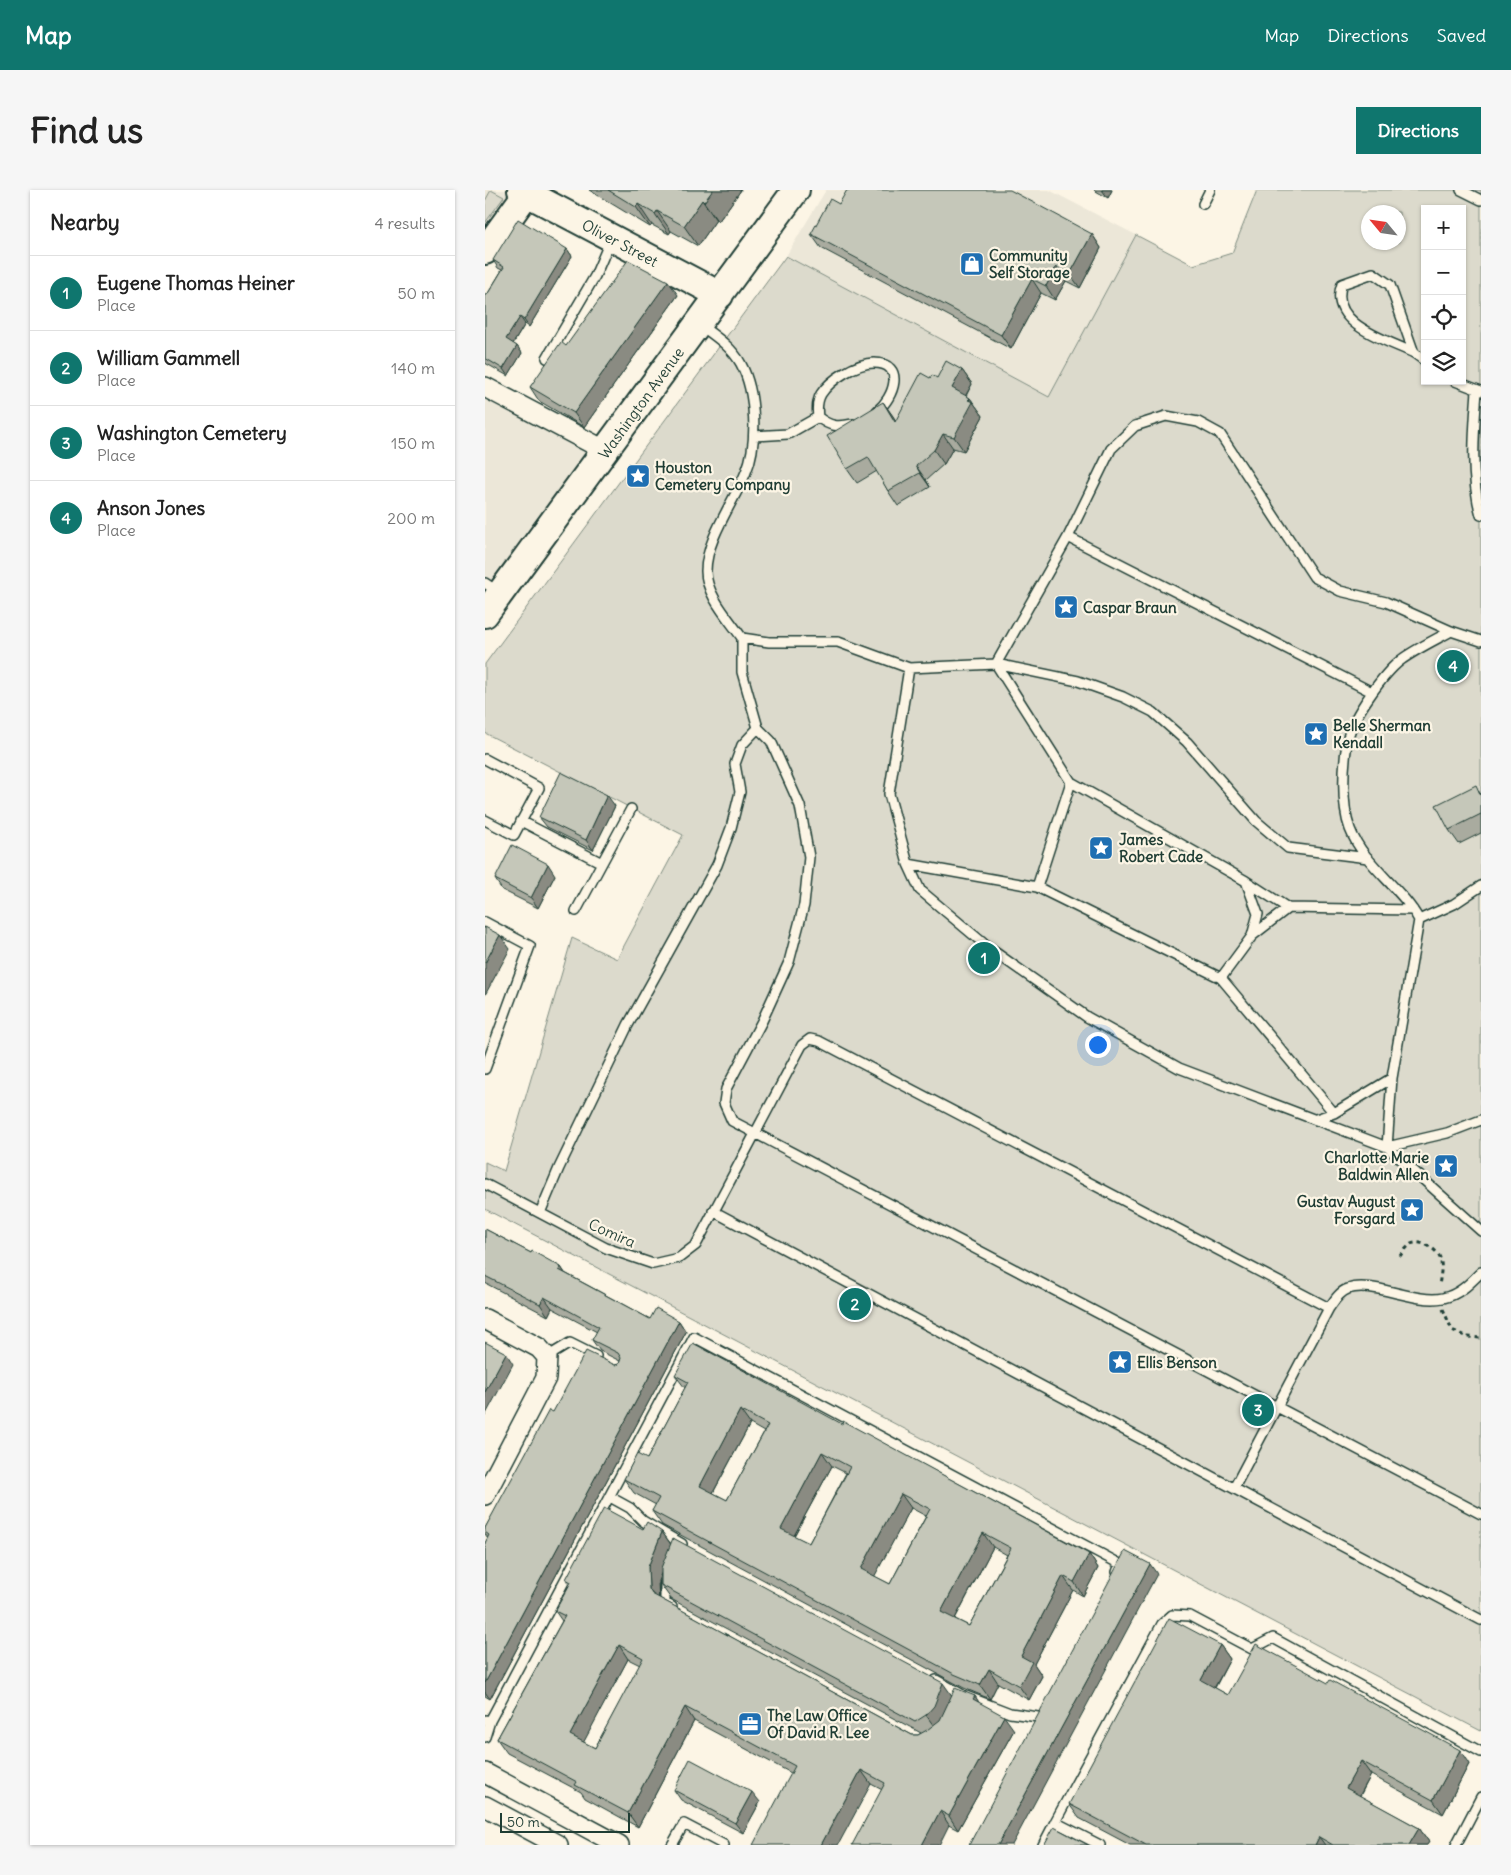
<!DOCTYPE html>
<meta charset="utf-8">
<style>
body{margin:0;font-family:Delius,sans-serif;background:#f6f6f6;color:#222}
.controls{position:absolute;right:15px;top:15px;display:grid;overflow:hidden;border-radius:0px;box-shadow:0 1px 4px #0004}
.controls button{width:45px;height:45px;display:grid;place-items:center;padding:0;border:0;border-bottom:1px solid #e0e0e0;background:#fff;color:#222;font:25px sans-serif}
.compass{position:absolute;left:876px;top:15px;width:45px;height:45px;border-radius:50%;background:#fff;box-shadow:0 1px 4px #0004;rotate:299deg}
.scale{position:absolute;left:15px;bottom:12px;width:130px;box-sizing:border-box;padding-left:5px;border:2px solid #1f3d34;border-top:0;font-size:14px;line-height:18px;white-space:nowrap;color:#1f3d34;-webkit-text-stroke:4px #fcf5e5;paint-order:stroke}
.you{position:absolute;left:612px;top:854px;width:18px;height:18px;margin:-12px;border:4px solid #fff;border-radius:50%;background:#1a73e8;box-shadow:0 0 0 8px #1a73e833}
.badge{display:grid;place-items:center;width:32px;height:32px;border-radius:50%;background:#0f766e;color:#fff;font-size:16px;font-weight:700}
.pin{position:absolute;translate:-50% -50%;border:2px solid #fff;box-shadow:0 1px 5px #0006}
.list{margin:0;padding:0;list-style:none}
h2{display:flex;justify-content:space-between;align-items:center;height:65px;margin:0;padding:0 20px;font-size:21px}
h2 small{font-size:16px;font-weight:400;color:#767676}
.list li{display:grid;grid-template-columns:32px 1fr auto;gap:15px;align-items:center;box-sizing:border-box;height:75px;padding:0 20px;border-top:1px solid #e0e0e0}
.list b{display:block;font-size:19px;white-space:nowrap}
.list p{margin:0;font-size:16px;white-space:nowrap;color:#767676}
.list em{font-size:16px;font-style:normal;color:#767676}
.icon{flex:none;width:28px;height:28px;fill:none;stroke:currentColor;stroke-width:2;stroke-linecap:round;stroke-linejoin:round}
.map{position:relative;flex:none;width:996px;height:1655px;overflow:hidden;border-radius:0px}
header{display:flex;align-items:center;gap:30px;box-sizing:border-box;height:70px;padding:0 25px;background:#0f766e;color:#fff}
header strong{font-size:24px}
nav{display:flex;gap:28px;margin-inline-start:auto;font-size:18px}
.intro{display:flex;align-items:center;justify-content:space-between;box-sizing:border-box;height:120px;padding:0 30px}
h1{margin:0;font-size:35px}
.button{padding:12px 22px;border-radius:0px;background:#0f766e;color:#fff;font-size:18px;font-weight:700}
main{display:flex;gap:30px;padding:0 30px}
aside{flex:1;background:#fff;border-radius:0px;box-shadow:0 1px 4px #0004}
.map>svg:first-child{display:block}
</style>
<header>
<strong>Map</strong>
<nav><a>Map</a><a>Directions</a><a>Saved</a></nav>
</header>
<div class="intro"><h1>Find us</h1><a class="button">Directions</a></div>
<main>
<aside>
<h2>Nearby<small>4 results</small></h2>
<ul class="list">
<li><span class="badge">1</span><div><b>Eugene Thomas Heiner</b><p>Place</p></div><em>50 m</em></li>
<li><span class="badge">2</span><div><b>William Gammell</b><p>Place</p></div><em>140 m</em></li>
<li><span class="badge">3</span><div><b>Washington Cemetery</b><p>Place</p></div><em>150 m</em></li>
<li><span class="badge">4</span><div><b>Anson Jones</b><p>Place</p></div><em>200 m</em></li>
</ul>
</aside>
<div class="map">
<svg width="996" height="1655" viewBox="0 0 996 1655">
<rect width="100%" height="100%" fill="#fcf5e5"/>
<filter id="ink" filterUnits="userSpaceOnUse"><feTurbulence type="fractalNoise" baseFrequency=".02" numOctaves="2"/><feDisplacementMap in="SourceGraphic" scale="10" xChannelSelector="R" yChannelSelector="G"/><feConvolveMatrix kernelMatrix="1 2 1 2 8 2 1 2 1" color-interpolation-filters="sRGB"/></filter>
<g filter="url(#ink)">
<path fill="#ece7d8" d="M0,0h34l-34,47z
M341,0h223l87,45 -87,162 -263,-141z
M0,205l105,56 -105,147z"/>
<path fill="#dcdacc" stroke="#7e8c80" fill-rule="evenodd" d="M6,0l13,7 -19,26v-22z
M772,0h224v1541l-996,-522v-47l19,9 68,-233 45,21 66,-124 -198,-102v-69l301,-408 263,141 87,-162 57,30 39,-12zM940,19h37v172h-37zM884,22h30v30h-30z"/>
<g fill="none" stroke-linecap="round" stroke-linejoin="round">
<defs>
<path id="lane" d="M976,0l20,10
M718,14l7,-14
M888,83l17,12 24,68c-27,-13 -87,-29 -72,-69z
M215,135c15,11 32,22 41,39 15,28 17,80 5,108 -12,30 -40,67 -40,99 0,24 23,48 36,67l27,4h69l71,26 87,-4 72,-127 43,-88 24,-23 31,-10 32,6 22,12 94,143 26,14 46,11 65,29 30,10
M929,163l11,8
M62,168l48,-82 16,-37
M970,191l26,10
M992,201c-3,40 -7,85 4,124
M333,227c-1,-7 -1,-16 3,-23 9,-14 35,-31 53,-31 32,0 20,35 3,48
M269,246l34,-2 30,-17c12,10 20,10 35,7
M583,347l304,155
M0,393l13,9
M966,441c-16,9 -35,18 -50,29 -18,14 -48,56 -53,78 -5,25 -7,67 2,91 14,36 51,58 69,91l-27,158 -5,69 94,84
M257,448v34l16,56 13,13 29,65 9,51 -5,48 -15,57 -27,59 -36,68 -2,14 8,18 749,393
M511,474l82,17 45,16 30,15 34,30 69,79 32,27 80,10
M511,474l75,118 -34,105
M424,478l-20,126 19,70 12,26 69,58 98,69 92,51 208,79 60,-14 34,-13
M0,569l54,29 -25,47 -29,-15
M586,592l175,99 42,27 125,2
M36,631l81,42
M423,674l129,23 184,91 113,135
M91,721l55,-102
M934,730l35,-16 27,-18
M0,732l45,24 -45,123
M767,746l36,-28
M736,788l31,-42 6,-22 -12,-33
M831,929l18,-6 58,-35
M0,994l121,64 47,16 26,-6 17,-13 106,-200 8,-6 9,2 510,267 -95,180
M228,1021l768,409
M55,1023l19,-45 69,-143 89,-160 14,-37 9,-36 -5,-28 7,-19 16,-17
M844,1118c5,-7 10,-16 19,-19 24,-9 67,15 95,9 16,-3 27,-15 38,-26
M62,1167l23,-14 26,13
M125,1307l20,11 13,13 39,23
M180,1388v25l7,4
M451,1490l25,14 -1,3
M481,1506l44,17 28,4
M5,1531l204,-384 426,227 -3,8
M0,1547l5,-16 -4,-1
M570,1632l107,-198 10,-9 18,1 62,33 21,-11 208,114
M187,1655l12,-21 40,21
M558,1655l12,-23 45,23
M971,1655l25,-48"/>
<path id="street" d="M0,197l121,64
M0,1129l54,29 8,9 -1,21 -61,117
M0,1583l134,72
M0,1616l73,39"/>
<path id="secondary" d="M36,0l199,105
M0,61l44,-61
M0,424l311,-424"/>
</defs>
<use href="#lane" stroke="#1f3d34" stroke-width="12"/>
<use href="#street" stroke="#1f3d34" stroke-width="22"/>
<use href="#secondary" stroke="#1f3d34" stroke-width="30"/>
<path stroke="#1f3d34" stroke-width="3" stroke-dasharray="4 4" stroke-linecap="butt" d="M915,1066c3,-4 7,-9 11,-12 11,-5 29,6 30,18 1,7 -1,16 -2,24
M958,1119l9,21 15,7 14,1"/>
<use href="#lane" stroke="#fcf5e5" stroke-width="9"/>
<use href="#street" stroke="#fcf5e5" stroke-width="19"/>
<use href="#secondary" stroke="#fcf5e5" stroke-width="26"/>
</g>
<path fill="#a9ab9f" stroke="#1f3d34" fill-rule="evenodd" d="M104,0h152l-23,32 -2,-2 -18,26 -27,-15 -2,3 -17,-9 -2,2z
M609,0h18l-4,8z
M354,14l253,30 9,14 -21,40 -14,-7 -11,19 -14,-7 -30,56 -190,-101 -10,-14z
M82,59l5,7 -43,71 -4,-3 -12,20 4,2 5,7 -14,23 -23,-13v-70l2,2 15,-25 -4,-2 -5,-8z
M193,105l-94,132 -45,-26 -9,-14 36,-41z
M477,180l10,14 -6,12 4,2 13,18 -19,35 -11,-3 -9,16 -18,16 4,7 -32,19 -10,-15 -11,-20 -20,12 -10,-14 36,-67 13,19 41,-43z
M996,603v40l-22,11 -10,-14z
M130,616l-22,44 -46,-23 -8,-10z
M70,685l-17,33 -36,-18 -7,-11z
M0,1039l46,24 30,14 4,6 85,46 29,2 7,11 -196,367 -5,-3v-153l3,-5 -3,-4v-6l68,-116 62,-47 4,-1 1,-3 -20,-10 -8,-11 5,-8 -45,-24 -4,8 -63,-33z
M190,1185l167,49 247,130 9,14 -15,28 -10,-6 -39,74 8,12 -13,24 -31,-17 -8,16 -26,-11 -302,-163 -10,-14 4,-6 -22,-12 -10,-14 23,-20 38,-71zM265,1234l14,8 -37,68 -14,-7zM347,1276l14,7 -37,70 -15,-7zM426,1318l15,8 -36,68 -16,-8zM508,1357l14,8 -38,71 -14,-7z
M158,1339l19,3 9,12 281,151 23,1 4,7 35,27 -56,100 -87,-46 -80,-11 -97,-52 -56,106 -53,-29 -4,-6 -74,-39 -10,-14 65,-118 -7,-10 14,-26 -3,-6zM176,1384v11l10,14 250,134 -3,2h-6l-253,-137 -1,-17zM143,1469l12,6 -45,83 -12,-6z
M735,1455l10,14 -15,29 13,7 241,69 -26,50 -72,-39 -11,21 59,32 10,14 -2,3h-297l-51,-27 -10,-14z
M189,1600l86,12 -17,31 -62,-33z"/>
<path fill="#8a8b82" stroke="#1f3d34" d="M228,0h28l-23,32 -14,-20z
M617,0h10l-4,8z
M217,10l14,20 -18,26 -14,-20z
M153,14l14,21 -2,2 -14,-20z
M172,21l14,20 -2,3 -14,-20z
M607,44l9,14 -21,40 -10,-14z
M82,59l5,7 -43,71 -5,-7z
M571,77l10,14 -11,19 -9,-14z
M547,89l9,14 -30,56 -10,-14z
M183,91l10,14 -94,132 -10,-14z
M35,127l5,7 -14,23 -5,-8z
M32,156l5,7 -14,23 -5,-7z
M477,180l10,14 -10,18 -10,-14z
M485,208l13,18 -19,35 -10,-14z
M398,212l10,14 12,20 -10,-14z
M458,244l10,14 -9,16 -10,-14z
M431,276l10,14 4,7 -10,-14z
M122,605l8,11 -22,44 -7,-10z
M63,674l7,11 -17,33 -7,-10z
M15,745l10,14 -25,46v-32z
M76,1077l7,11 -9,-8z
M59,1107l8,11 -4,8 -8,-12z
M194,1131l7,11 -196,367 -5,-7v-9z
M21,1163l7,11 -28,52v-24z
M255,1220l10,14 -41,76 -9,-14z
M337,1262l10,14 -42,77 -9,-14z
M416,1304l10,14 -40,75 -10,-14z
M177,1342l10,14 -14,35 1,22 3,5 -13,-19 -1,-22z
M498,1343l10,14 -42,79 -10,-14z
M604,1364l9,14 -15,28 -9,-14z
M665,1374l7,10 -145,271h-14z
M578,1386l10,14 -39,74 8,12 -13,24 -10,-14 2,-30z
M134,1455l9,14 -48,90 -10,-14z
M735,1455l10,14 -19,35 -10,-14z
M504,1479l9,14 -8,16 -10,-14z
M458,1493l10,14 -17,32 -10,-14z
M490,1506l9,14 -11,-11z
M200,1517l9,14 -56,106 -10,-14z
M519,1526l10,14 -56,100 -9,-14z
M975,1560l9,14 -26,50 -10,-14z
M876,1571l10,14 -15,27 -10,-14z
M376,1580l10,14 -33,61h-17z
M267,1602l8,10 -17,31 -8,-10z
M455,1621l9,14 -10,20h-17z
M934,1638l10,14 -2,3h-18z
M834,1647l6,8h-10z"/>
<path fill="#c5c7b9" stroke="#1f3d34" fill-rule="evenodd" d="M123,0h105l-9,12 -2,-2 -18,26 -27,-15 -2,3 -17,-10 -2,3z
M362,0h163l82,44 -22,40 -14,-7 -10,19 -14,-7 -31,56 -190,-101 19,-35 9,5z
M33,29l49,30 -43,71 -4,-3 -14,22 11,7 -14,23 -18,-11v-65l2,2 17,-28 -11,-7z
M143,70l40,21 -94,132 -44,-26 31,-45 5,4z
M461,171l16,9 -10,18 18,10 -2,2 5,2 -19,35 -11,-3 -9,16 -18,16 4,7 -32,18 -20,-34 -21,12 -20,-33 56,-34 12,20 26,-49 9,5 2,-3 5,3z
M76,582l46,23 -21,45 -47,-23z
M991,595l5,11v18l-32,16 -13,-25z
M27,655l36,19 -17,34 -36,-19z
M0,737l15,8 -15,28z
M0,1039l46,24 1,-2 29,16 -2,3 91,49 6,-11 23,13 -194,362v-140l4,-8 -4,-3v-4l64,-118 4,2 33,-61 29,14 4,-1 2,-6 -3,-5 -26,-13 7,-13 -55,-30 -4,7 -55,-28z
M0,1152l21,11 -21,39z
M208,1153l149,81 1,-3 246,133 -15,28 -11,-6 -42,80 11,6 -13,24 -30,-17 -9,16 -26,-11 -302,-163 7,-13 -35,-19 13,-25 10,5 41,-77 -13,-7zM255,1220l28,15 -41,75 -27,-14zM337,1262l28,15 -41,76 -28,-14zM416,1304l29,15 -40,75 -29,-15zM498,1343l28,15 -42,78 -28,-14z
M119,1318l39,21 4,-7 15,10 -14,35 1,22 3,5 260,141h6l9,-5 13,-10 15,-32 20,8 -2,3 31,17 -55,100 -9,-5 -18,34h-70l33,-62 -24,-13 -40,75h-68l42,-79 -110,-59 -57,106 -53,-28 2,-3 -80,-43 68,-123 -10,-5 16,-29 -5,-3zM134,1455l24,13 -48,90 -25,-13z
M188,1348l270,145 -9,23 -8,9 -11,7 -254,-137v-17z
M640,1361l25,13 -152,281h-29z
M684,1428l51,27 -19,35 27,15 28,-51 72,39 2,-3 130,70 -27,50 -72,-39 -15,27 73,40 -10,17h-76l-14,-8 -4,8h-169l-77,-41z
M205,1569l62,33 -17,31 -61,-33z
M569,1637l34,18h-44z"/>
</g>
<defs>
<symbol id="shop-square" viewBox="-11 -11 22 22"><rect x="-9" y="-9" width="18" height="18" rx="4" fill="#1f6fb2" stroke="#fcf5e5"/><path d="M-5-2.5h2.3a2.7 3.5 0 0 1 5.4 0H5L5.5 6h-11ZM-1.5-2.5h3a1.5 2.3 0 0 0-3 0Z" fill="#fff"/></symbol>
<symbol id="sight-square" viewBox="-11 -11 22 22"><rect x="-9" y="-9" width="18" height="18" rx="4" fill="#1f6fb2" stroke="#fcf5e5"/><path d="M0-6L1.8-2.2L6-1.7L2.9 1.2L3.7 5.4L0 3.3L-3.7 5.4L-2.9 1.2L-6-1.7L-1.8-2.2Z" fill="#fff"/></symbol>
<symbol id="office-square" viewBox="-11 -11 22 22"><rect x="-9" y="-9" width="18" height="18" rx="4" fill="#1f6fb2" stroke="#fcf5e5"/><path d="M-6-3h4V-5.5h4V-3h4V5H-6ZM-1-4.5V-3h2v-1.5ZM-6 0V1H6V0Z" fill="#fff"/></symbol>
</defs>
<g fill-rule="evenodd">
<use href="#shop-square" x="473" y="60" width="28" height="28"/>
<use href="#sight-square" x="139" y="272" width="28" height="28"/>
<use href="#sight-square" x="567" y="403" width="28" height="28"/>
<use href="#sight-square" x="817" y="530" width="28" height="28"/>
<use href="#sight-square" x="602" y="644" width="28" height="28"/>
<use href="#sight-square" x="947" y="962" width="28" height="28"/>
<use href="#sight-square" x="913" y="1006" width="28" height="28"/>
<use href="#sight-square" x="621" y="1158" width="28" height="28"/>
<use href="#office-square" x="251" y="1520" width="28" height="28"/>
</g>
<g text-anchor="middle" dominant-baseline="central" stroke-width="4.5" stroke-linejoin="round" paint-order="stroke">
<g font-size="15" fill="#1f3d34" stroke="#fcf5e5">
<text transform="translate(135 53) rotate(28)">Oliver Street</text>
<text transform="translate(156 213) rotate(-54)">Washington Avenue</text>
<text transform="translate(127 1043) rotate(24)">Comira</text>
</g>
<g font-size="15" font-weight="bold" fill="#1f3d34" stroke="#fcf5e5" text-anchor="start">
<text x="504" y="65">Community<tspan x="504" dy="17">Self Storage</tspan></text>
<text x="170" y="277">Houston<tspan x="170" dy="17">Cemetery Company</tspan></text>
<text x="598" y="417">Caspar Braun</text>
<text x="848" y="535">Belle Sherman<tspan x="848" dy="17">Kendall</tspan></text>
<text x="634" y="649">James<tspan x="634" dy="17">Robert Cade</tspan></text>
<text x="944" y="967" text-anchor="end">Charlotte Marie<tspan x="944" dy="17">Baldwin Allen</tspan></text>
<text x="910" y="1011" text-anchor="end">Gustav August<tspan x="910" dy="17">Forsgard</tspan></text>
<text x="652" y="1172">Ellis Benson</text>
<text x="282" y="1525">The Law Office<tspan x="282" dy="17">Of David R. Lee</tspan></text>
</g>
</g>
</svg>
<div class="controls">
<button>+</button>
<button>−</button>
<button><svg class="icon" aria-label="locate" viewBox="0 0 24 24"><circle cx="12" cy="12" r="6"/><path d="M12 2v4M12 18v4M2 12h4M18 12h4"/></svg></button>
<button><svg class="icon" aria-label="layers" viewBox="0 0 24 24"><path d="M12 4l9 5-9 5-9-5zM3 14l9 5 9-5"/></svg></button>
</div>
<svg class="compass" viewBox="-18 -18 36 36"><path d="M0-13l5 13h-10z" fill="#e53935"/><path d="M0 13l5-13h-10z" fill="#767676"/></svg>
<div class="scale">50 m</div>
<div class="you"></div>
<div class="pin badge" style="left:499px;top:768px">1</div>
<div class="pin badge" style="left:370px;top:1114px">2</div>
<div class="pin badge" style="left:773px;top:1220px">3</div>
<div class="pin badge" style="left:968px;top:476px">4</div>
</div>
</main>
